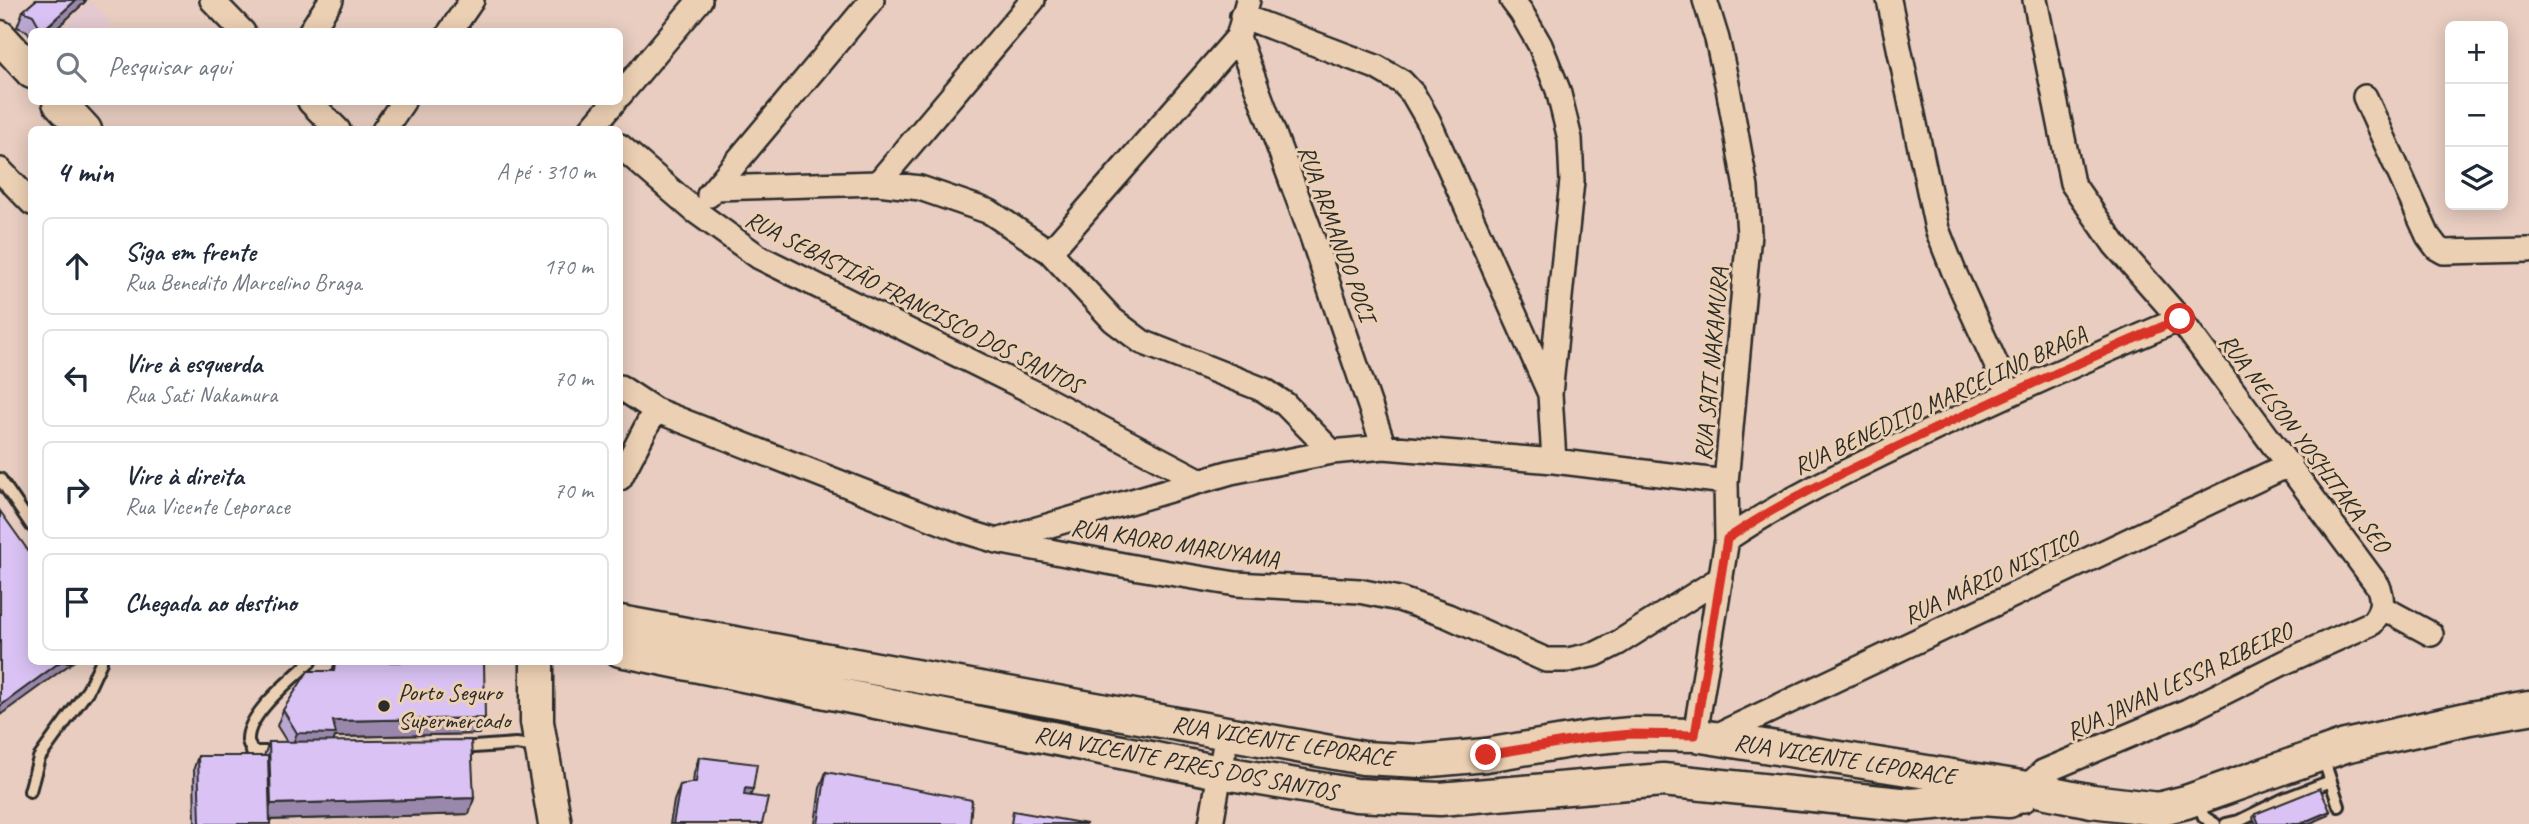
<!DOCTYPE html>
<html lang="pt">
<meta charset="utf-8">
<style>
body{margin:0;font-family:Caveat,sans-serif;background:#f2f2f3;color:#1f2937}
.controls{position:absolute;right:21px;top:21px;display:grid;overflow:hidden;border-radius:10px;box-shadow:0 4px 18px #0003}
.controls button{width:63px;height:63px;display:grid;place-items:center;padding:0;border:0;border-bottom:2px solid #e0e1e3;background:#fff;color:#1f2937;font:35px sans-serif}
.stop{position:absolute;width:21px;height:21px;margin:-16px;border:5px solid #d93025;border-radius:50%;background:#fff}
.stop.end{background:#d93025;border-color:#fff;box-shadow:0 2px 7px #0008}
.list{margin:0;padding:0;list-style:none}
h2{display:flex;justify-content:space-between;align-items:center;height:91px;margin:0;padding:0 28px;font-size:30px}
h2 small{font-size:23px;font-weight:400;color:#747a83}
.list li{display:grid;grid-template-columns:46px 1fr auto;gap:21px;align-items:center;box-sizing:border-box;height:98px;margin:0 14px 14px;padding:0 14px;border:2px solid #e0e1e3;border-radius:10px}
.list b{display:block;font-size:26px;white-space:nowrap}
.list p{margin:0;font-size:23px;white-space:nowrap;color:#747a83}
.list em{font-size:23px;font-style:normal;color:#747a83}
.icon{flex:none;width:38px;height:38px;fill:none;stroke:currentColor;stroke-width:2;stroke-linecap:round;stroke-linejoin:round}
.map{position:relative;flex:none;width:2529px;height:824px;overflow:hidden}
.search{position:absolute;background:#fff;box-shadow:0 4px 18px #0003;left:28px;top:28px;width:595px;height:77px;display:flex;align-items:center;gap:18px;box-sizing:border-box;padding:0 24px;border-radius:10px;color:#747a83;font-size:26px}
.panel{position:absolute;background:#fff;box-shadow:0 4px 18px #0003;left:28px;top:126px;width:595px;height:539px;border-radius:10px}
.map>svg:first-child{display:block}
</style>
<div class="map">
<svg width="2529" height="824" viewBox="0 0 2529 824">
<rect width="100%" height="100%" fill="#e8cdc0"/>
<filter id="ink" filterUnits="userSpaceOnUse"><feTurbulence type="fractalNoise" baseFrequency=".0143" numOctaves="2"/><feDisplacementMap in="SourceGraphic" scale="14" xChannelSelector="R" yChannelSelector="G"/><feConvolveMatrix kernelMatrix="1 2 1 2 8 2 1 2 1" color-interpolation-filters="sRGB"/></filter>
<g filter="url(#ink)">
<path fill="#e4cad0" d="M91,1l21,23 -9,7h-43z"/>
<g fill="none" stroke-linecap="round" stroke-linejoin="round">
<defs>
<path id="lane" d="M0,479l32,47
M460,748l56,-4 22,3
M279,752h-27c0,-1 -4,-10 -4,-11 -2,-26 44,-62 62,-79
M2322,755l17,51
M30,791l9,-33 49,-68 13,-28
M2197,801l7,16 11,7
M2226,824l13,-3 45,-22 47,-18"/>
<path id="street" d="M212,0l31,32
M1248,0l-10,37 72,194 74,216
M1512,0l9,12 19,33 18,45 12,49 2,42 -22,213 4,67
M1889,0l48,229 17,43 55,121
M1242,16l134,51 26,15 11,12 15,26 122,274
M310,32l21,-32
M450,32l22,-32
M620,95l80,-95
M2365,97l63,139 9,12 7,4 85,-2
M310,102l28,28
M384,130l19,-28
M590,130l24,-28
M620,146l75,65 64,46 270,133 172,91
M0,170l32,33
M878,183l155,-183
M715,188l163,-5 42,5 70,24 60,40 63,68 29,22 122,48 21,14 47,48 52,-5 170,14 172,21
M709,195l163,-195
M1050,252l188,-215
M620,387l35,23 309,121 33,10 142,27 97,16 123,7 40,8 49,17 98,44h22l28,-6 22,-11 103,-65
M620,478l35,-68
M1003,539l228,-67 101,-20
M1727,539c58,-39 120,-68 182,-98 90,-43 180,-83 271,-122
M2381,607l50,27
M1695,735l32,-196 -1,-57 23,-248 -3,-46 -18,-100 -11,-49 -12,-39
M1714,737l576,-273
M2024,800l7,-17 12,-11 144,-61 98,-49 87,-39c10,-11 12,-23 6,-37l-198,-267 -65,-74 -43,-62 -37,-183
M1211,824l16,-91"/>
<path id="secondary" d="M0,37l32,35
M59,102l26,28
M620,622l743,136 58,3 65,-6 102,-17 43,-4 64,1 332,53 65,13 66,8 28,-7 159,-56 125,-28 59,-10
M620,650l599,122 137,23 84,4 223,-19 248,25 70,-6 28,2
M537,662v60l18,102"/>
</defs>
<use href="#lane" stroke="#2b2b2b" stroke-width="16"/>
<use href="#street" stroke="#2b2b2b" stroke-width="28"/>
<use href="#secondary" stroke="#2b2b2b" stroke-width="37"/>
<use href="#lane" stroke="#ecd0b3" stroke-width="10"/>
<use href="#street" stroke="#ecd0b3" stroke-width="23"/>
<use href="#secondary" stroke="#ecd0b3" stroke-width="32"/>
</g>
<path fill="#bba8d2" stroke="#2b2b2b" stroke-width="2" d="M36,0h50l-1,2 -32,30h-21v6l-5,-7 -10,-4 6,-16z
M335,662l144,72 -144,3 -2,5 141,56 -5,16 -200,6 1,4h-75l-1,-56 4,-12h66l5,-14h18l-10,-16 6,-16 49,-39z
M699,757l51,39 12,28h-92l4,-23 6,-16 13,-2 1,-10z
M826,772l144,52h-155l5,-36z
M2255,814l74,1 -21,9h-52l-3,-6z"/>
<path fill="#9988ab" stroke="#2b2b2b" stroke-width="2" d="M76,0h10l-1,2 -32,30h-11z
M60,662h13l-73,53v-9z
M485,718l-6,16 -144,3 -5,13 -39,-1 6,-16 36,-12z
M745,788l8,1 -6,15h-8z
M474,798l-5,16 -204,6 6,-16z
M2330,811l-1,4 -21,9h-9z"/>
<path fill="#dac3f4" stroke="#2b2b2b" stroke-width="2" d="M36,0h40l-34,31 -9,-16 -10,-4z
M0,511l32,45v106h28l-60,44z
M335,662h149l1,56 -152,3 3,13 -39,-1 -14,-23 25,-39h26z
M471,740l3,58 -203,6 -2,-62z
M198,756h70l2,68h-70z
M699,757l58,7 -4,25 -8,-1 -1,7 24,3 -6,26h-89l7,-39 16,-3z
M826,772l146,28 -2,24h-152z
M2320,788l10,23 -31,13h-40l-4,-10z
M1013,811l74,13h-76z"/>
</g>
<g fill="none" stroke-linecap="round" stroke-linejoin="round" filter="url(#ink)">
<path stroke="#d93025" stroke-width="9" d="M1486,755l102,-17 43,-4 64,1 32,-196c57,-39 120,-68 182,-98 90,-43 180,-83 271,-122"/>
</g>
<circle fill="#2b2b2b" stroke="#ecd0b3" stroke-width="2.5" cx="384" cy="706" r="7"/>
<g text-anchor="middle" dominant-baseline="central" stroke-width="6" stroke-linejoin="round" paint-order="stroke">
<g font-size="24" fill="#2b2b2b" stroke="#ecd0b3">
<text transform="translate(1337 233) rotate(70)">RUA ARMANDO POCI</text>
<text transform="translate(914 302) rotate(27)">RUA SEBASTIÃO FRANCISCO DOS SANTOS</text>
<text transform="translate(1711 364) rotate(-85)">RUA SATI NAKAMURA</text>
<text transform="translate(1940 400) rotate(-25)">RUA BENEDITO MARCELINO BRAGA</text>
<text transform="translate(2305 443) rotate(53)">RUA NELSON YOSHITAKA SEO</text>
<text transform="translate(1175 543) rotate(9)">RUA KAORO MARUYAMA</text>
<text transform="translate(1991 577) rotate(-25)">RUA MÁRIO NISTICO</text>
<text transform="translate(2179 681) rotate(-25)">RUA JAVAN LESSA RIBEIRO</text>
<text transform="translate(1283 741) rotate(9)">RUA VICENTE LEPORACE</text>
<text transform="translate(1845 759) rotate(9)">RUA VICENTE LEPORACE</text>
<text transform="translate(1186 763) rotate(11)">RUA VICENTE PIRES DOS SANTOS</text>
</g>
<g font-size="24" fill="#2b2b2b" stroke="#ecd0b3" text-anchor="start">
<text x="398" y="692">Porto Seguro<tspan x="398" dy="28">Supermercado</tspan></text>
</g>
</g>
</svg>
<div class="controls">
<button>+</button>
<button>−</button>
<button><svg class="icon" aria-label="layers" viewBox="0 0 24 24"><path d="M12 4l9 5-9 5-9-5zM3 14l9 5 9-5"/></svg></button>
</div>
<div class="stop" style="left:2180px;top:319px"></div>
<div class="stop end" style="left:1486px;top:755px"></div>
<div class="search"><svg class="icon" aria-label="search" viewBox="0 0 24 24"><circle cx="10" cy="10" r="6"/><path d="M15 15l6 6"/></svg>Pesquisar aqui</div>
<section class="panel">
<h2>4 min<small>A pé · 310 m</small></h2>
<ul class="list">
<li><svg class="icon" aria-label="ahead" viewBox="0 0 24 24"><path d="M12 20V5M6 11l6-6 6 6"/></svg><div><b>Siga em frente</b><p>Rua Benedito Marcelino Braga</p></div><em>170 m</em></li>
<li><svg class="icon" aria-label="left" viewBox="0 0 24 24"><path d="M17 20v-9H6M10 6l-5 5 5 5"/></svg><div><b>Vire à esquerda</b><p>Rua Sati Nakamura</p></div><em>70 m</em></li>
<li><svg class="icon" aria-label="right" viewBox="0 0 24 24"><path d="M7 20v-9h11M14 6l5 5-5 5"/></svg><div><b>Vire à direita</b><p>Rua Vicente Leporace</p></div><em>70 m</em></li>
<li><svg class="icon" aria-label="arrive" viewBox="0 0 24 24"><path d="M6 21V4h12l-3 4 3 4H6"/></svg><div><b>Chegada ao destino</b></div></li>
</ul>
</section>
</div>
